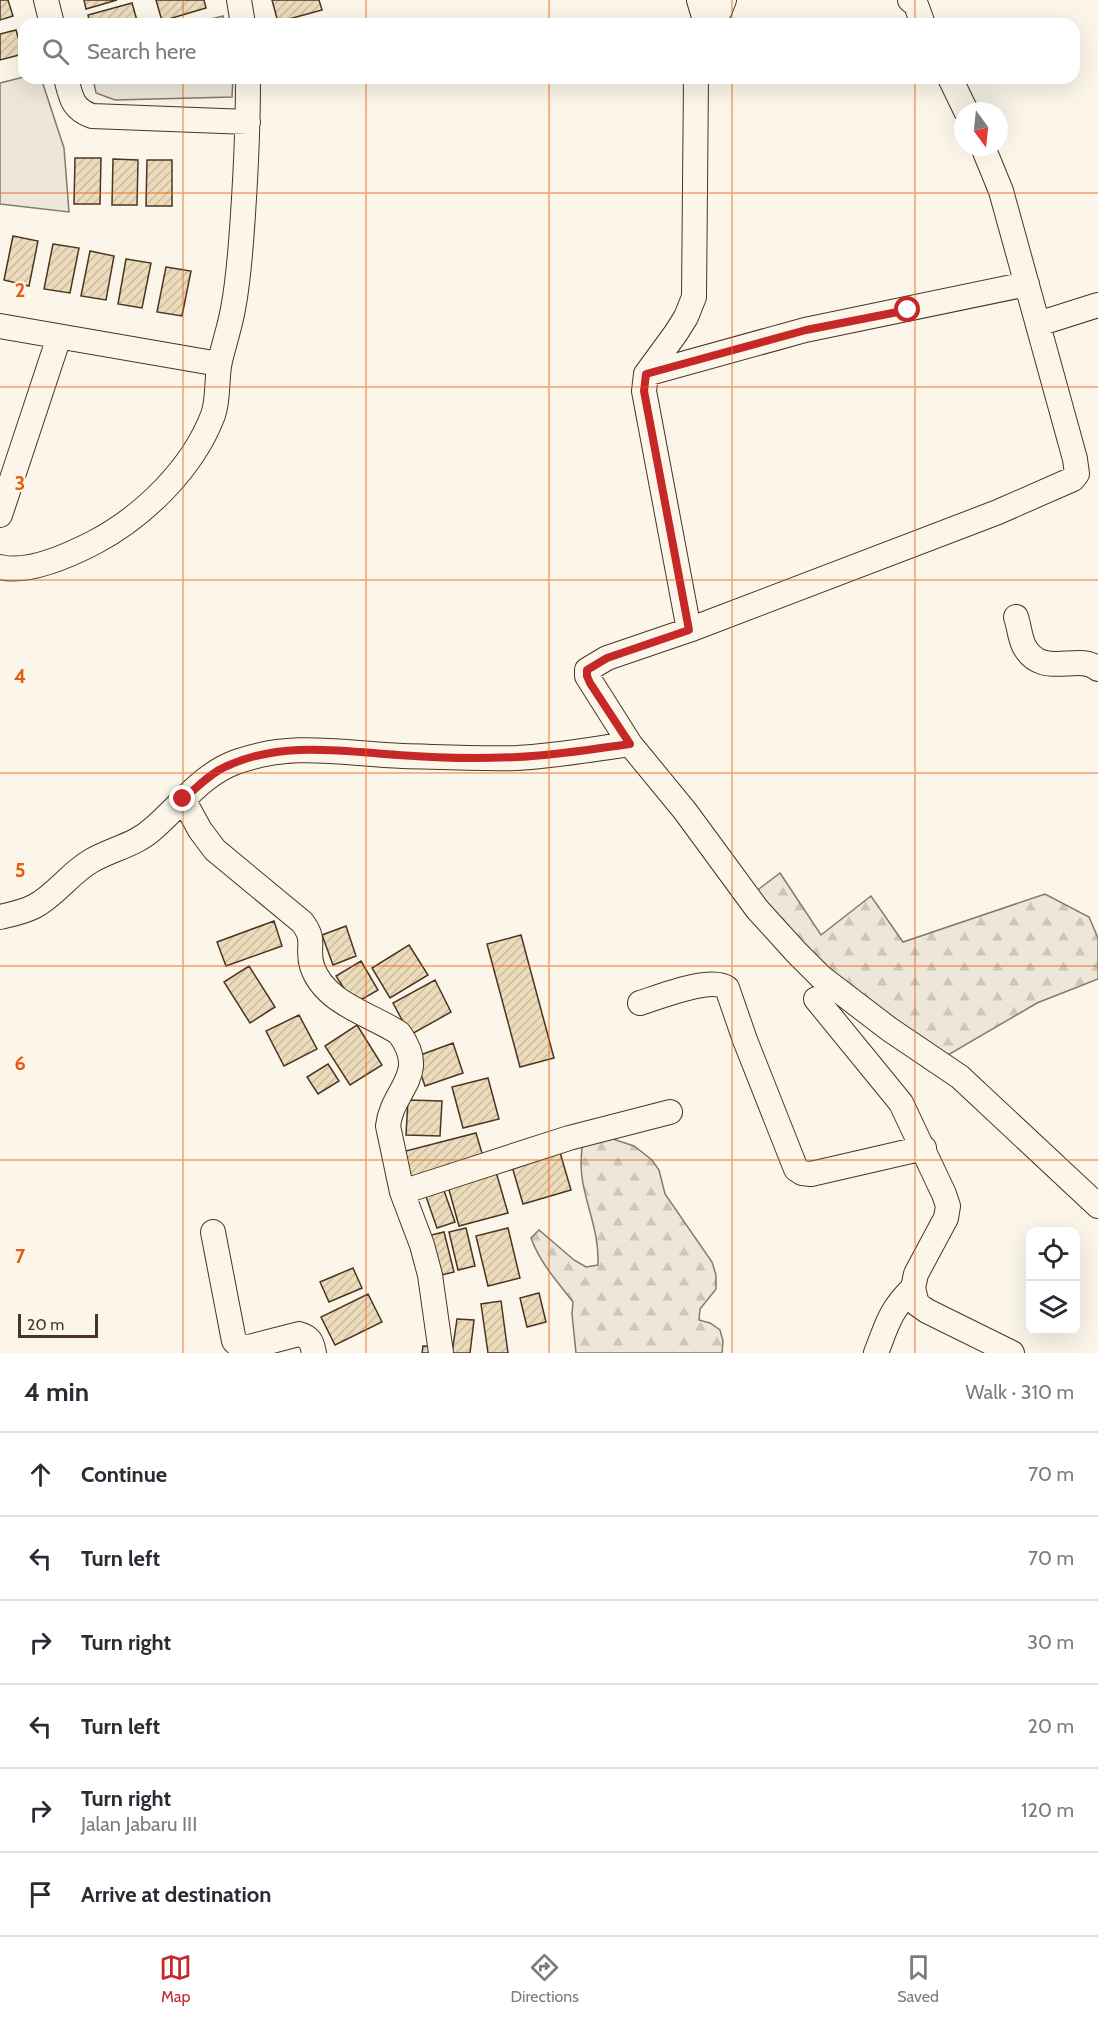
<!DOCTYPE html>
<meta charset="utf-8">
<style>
body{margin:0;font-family:Cabin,sans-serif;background:#f7f7f7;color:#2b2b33}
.controls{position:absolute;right:18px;bottom:18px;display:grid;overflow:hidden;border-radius:12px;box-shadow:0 6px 24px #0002}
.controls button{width:54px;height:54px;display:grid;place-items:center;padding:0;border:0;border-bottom:2px solid #e1e1e2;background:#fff;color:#2b2b33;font:30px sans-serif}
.compass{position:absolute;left:954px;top:102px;width:54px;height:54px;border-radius:50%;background:#fff;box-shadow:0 6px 24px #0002;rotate:165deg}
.scale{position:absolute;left:18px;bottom:15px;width:80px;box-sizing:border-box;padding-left:6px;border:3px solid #4a3520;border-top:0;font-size:16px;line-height:21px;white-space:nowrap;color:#4a3520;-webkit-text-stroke:4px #fbf6e9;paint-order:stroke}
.stop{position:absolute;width:18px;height:18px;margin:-14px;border:4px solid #c62828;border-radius:50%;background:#fff}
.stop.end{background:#c62828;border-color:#fff;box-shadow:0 2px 6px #0008}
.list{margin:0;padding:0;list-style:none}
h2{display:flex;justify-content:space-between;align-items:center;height:78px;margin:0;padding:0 24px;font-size:26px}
h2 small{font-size:20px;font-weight:400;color:#7c7c81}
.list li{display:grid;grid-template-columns:39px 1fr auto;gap:18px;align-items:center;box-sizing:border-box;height:84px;padding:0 24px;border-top:2px solid #e1e1e2}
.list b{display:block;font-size:22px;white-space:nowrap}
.list p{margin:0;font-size:20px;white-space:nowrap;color:#7c7c81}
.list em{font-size:20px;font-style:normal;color:#7c7c81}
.icon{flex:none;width:33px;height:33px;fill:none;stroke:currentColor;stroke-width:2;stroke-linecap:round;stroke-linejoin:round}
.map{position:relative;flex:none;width:1098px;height:1353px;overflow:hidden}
.search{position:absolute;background:#fff;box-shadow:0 6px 24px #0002;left:18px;right:18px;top:18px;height:66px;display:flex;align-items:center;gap:15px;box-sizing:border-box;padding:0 21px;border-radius:18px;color:#7c7c81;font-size:22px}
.sheet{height:582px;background:#fff}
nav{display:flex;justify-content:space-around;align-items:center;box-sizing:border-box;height:84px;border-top:2px solid #e1e1e2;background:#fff;font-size:16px;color:#7c7c81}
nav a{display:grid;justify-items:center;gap:3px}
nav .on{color:#c62828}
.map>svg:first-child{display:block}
</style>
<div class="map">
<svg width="1098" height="1353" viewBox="0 0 1098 1353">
<defs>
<pattern id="forest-firs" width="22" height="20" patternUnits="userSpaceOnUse" patternTransform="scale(1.5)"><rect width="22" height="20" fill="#ede6d9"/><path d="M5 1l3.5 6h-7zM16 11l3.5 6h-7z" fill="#cdc6ba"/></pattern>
<pattern id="building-hatch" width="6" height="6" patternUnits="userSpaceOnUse" patternTransform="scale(1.5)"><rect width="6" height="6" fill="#ecdcbc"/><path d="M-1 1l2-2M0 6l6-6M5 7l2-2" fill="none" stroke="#ccbda1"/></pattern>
</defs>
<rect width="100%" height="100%" fill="#fbf6e9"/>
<path fill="#ede6d9" stroke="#887966" stroke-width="1.5" d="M223,16l2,8h-33z
M24,77l17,1 23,70 5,64 -69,-8v-121z
M93,78h140l-1,19 -117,3 -19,-7z"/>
<path fill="url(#forest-firs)" stroke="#887966" stroke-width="1.5" d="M780,873l41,62 50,-39 32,46 142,-48 44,23 9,21v41l-61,24 -89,52 -23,-5 -121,-102 -49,-56z
M584,1137h23l27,9 18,14 7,10 6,24 47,68 4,13v14l-16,20 -1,11 11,3 10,7 3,11 -1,12h-146l-4,-39 1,-12c-16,-21 -33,-39 -42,-64l8,-8 35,30 12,7 12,-2c2,-48 -26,-77 -14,-128z"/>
<path fill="url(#building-hatch)" stroke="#4a3520" stroke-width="1.5" d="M0,0h8l5,16 -13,4z
M84,0h33l-31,9z
M156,0h48l2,8 -44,13z
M272,0h47l3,10 -44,12z
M132,3l6,21h-48l-2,-9z
M16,30l7,24 -23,6v-26z
M75,158h26l-1,46h-26z
M113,159l25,1 -1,45h-25z
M147,160h25v46h-26z
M13,236l25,5 -9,45 -25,-6z
M53,244l26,4 -9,45 -26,-4z
M90,251l24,5 -8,44 -25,-4z
M126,259l25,4 -9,45 -24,-4z
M166,267l25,4 -9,45 -25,-4z
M274,921l8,25 -56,20 -9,-24z
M346,926l10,30 -23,9 -11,-30z
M521,935l33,123 -34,9 -33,-123z
M409,945l19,30 -38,23 -18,-30z
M361,961l17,29 -24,14 -18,-28z
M249,966l26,41 -25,16 -26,-41z
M435,980l16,32 -41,23 -17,-32z
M299,1015l18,34 -33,17 -18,-35z
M357,1025l25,40 -32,20 -25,-39z
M453,1043l10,30 -38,13 -10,-29z
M328,1064l11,17 -21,13 -11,-17z
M488,1078l11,41 -36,9 -11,-41z
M408,1100l34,1 -2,35 -34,-1z
M476,1133l8,27 -74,20 -8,-28z
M559,1149l12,41 -48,14 -12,-41z
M494,1165l14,48 -49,13 -13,-47z
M441,1182l14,40 -18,6 -14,-40z
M466,1228l9,38 -17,4 -9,-38z
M508,1228l12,50 -32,8 -12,-50z
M444,1232l10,40 -21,5 -10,-40z
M353,1268l9,20 -33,14 -9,-20z
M539,1293l7,29 -19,5 -7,-29z
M368,1294l14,28 -47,23 -14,-28z
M501,1301l7,52h-20l-7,-49z
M457,1319l17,1 -4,33h-18z
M423,1346l14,1 -1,6h-14z"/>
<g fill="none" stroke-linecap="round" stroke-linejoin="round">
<defs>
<path id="street" d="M46,0l6,24
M239,0l4,24
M699,0l7,24
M910,0l6,5 7,19
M710,24l10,-14 4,-10
M66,78c5,19 6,31 26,38l156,6
M950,78l16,33
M983,147l18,44 74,268 2,15 -4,5 -75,33 -309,118 -82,28 -20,12v6l43,68 55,67 72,98 39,43 25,25 68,52 71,48 138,129
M1038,324l60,-19
M0,326l219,38
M646,374l159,-44 222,-46
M0,515l59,-178
M0,567c28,7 70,-12 95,-25 49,-26 98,-74 118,-127 6,-16 3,-37 7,-54 4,-17 10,-35 13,-52 6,-31 8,-64 10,-95 3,-45 5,-91 5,-136
M1016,617c3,9 4,21 8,29 18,34 55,6 74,23
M689,630l-45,-239 2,-17 30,-41 10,-16 8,-20 2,-219
M183,799l17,31 15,20 87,72c15,19 4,25 10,44 12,37 58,48 87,67 31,42 -7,56 -11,93l14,66 20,53 8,30 11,78
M0,917c12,-3 24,-5 35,-11 21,-11 35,-33 56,-45 22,-13 44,-15 64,-34 26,-23 48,-53 81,-65 59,-21 107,-8 167,-6 38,1 76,3 114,2 38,-2 76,-9 113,-14
M816,999l85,104 43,91 4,12 -2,12 -30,56 -3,14 4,16 10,7 85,42
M640,1003c19,-6 71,-27 87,-15l18,52 51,129 6,4 9,1 113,-26
M402,1192l167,-54 101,-26
M213,1232l21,109 5,5 10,1 50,-13c11,3 13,8 15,19
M876,1353c11,-28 14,-43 37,-65"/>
</defs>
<use href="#street" stroke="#4a3520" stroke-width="26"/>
<use href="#street" stroke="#fbf6e9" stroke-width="24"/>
</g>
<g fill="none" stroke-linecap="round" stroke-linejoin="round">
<path stroke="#c62828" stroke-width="8" d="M183,799c14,-11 27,-26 44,-33 54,-25 114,-15 171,-11 39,3 80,4 119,2 37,-1 75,-8 113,-13l-40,-61 -3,-7v-6l20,-12 82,-28 -45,-239 2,-17 160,-44 102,-20"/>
</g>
<path fill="none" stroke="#e8590c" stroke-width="1.5" stroke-opacity="0.55" d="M183,0v24M366,0v24M549,0v24M732,0v24M915,0v24M183,78v1275M366,78v1275M549,78v1275M732,78v1275M915,78v1275M0,193h1098M0,387h1098M0,580h1098M0,773h1098M0,966h1098M0,1160h1098"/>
<g font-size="20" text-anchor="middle" font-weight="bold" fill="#e8590c" stroke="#fbf6e9" stroke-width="4.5" stroke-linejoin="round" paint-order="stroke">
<text x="20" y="297">2</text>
<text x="20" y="490">3</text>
<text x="20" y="683">4</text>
<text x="20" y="877">5</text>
<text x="20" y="1070">6</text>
<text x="20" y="1263">7</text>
</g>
</svg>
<div class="controls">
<button><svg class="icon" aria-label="locate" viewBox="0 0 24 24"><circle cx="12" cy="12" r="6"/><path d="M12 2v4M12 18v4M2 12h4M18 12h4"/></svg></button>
<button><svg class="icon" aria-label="layers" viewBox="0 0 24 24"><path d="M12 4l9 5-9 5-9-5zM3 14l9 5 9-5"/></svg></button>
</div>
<svg class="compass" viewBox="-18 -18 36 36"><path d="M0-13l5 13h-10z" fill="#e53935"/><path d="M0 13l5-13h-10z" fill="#7c7c81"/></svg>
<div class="scale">20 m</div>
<div class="stop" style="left:908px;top:310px"></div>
<div class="stop end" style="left:183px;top:799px"></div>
<div class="search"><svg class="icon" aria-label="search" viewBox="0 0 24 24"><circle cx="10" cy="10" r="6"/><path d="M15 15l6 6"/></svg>Search here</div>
</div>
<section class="sheet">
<h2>4 min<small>Walk · 310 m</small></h2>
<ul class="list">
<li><svg class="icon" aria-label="ahead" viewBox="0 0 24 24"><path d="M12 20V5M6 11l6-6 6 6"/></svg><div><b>Continue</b></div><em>70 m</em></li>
<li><svg class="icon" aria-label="left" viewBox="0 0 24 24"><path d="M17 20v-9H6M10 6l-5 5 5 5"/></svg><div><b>Turn left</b></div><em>70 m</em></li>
<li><svg class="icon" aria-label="right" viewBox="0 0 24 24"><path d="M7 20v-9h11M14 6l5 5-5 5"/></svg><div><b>Turn right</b></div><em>30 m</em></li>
<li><svg class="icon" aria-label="left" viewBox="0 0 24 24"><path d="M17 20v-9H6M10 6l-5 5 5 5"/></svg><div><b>Turn left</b></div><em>20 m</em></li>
<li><svg class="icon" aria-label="right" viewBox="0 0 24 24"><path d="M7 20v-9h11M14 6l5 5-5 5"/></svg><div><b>Turn right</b><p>Jalan Jabaru III</p></div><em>120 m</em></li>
<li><svg class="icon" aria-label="arrive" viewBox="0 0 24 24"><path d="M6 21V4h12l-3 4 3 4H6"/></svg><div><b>Arrive at destination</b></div></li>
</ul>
</section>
<nav>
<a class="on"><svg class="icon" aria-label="map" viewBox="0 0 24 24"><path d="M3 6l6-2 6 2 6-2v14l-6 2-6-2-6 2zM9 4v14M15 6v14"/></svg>Map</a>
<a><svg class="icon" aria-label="directions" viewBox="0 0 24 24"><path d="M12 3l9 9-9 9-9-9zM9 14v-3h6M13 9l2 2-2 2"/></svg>Directions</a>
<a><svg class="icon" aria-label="saved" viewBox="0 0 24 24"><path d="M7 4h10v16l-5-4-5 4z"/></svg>Saved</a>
</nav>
